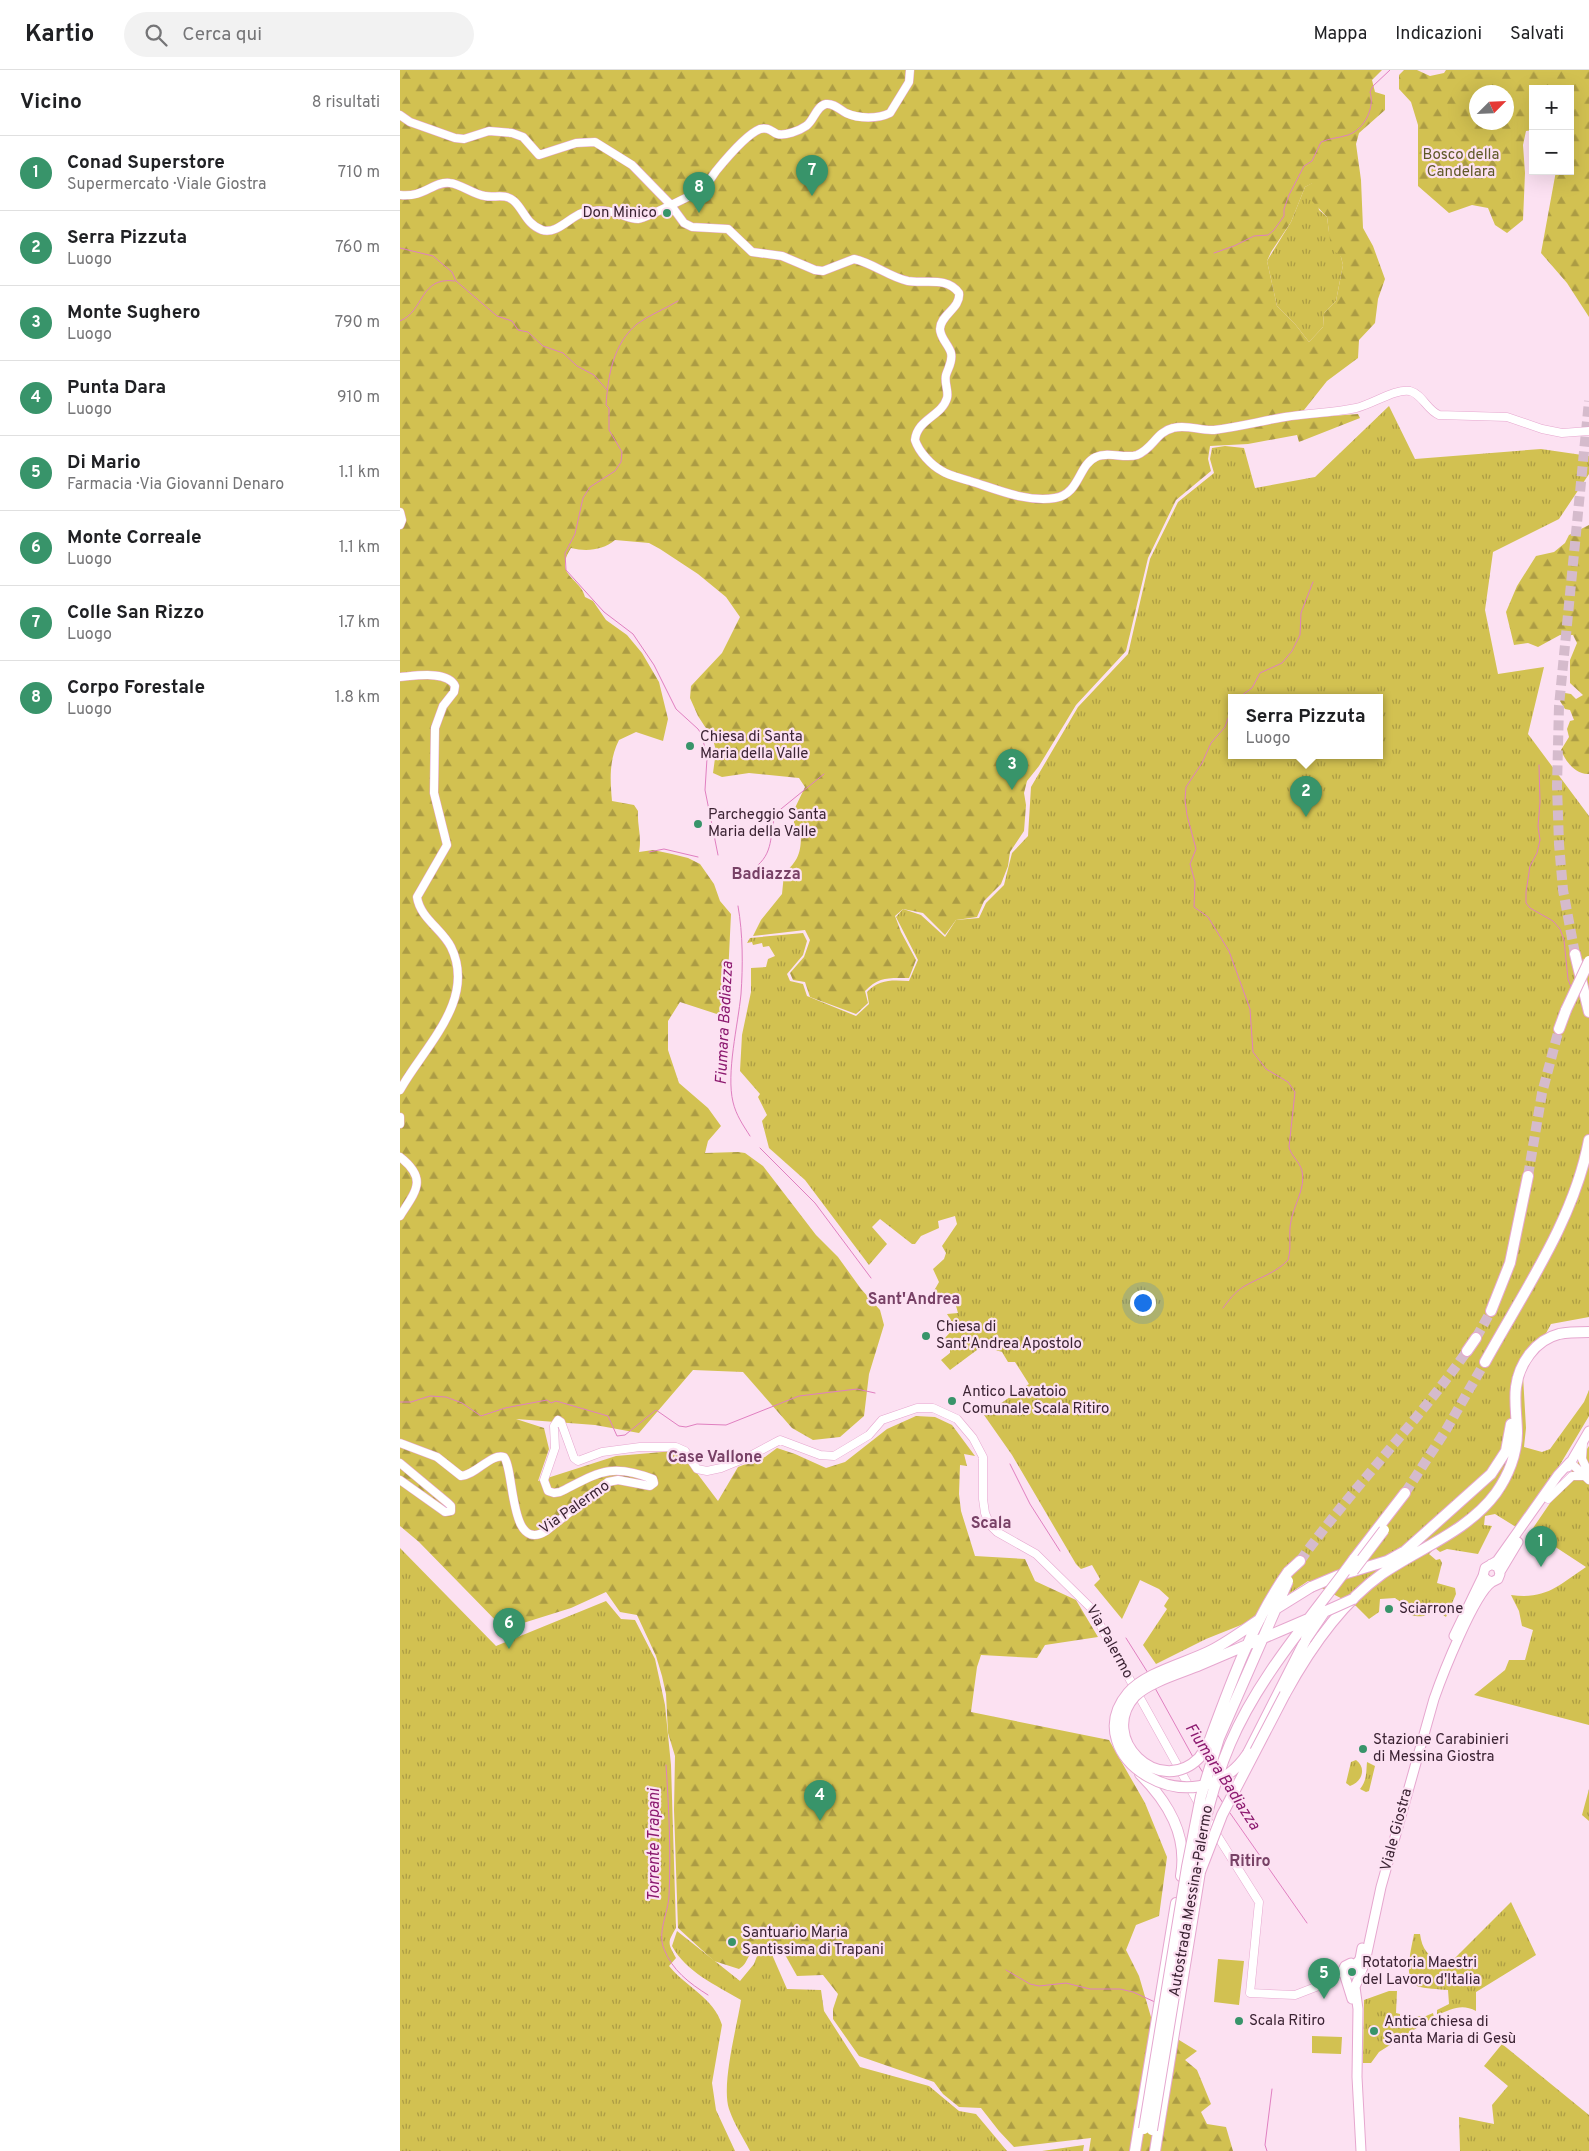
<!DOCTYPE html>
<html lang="it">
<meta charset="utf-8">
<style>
body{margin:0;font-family:Overpass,sans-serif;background:#f2f2f2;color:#202124}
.controls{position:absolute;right:15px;top:15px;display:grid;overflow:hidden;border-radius:0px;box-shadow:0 5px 20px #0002}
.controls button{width:45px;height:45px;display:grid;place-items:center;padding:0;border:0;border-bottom:1px solid #e0e0e0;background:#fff;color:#202124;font:25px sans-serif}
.compass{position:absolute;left:1069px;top:15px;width:45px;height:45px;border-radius:50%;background:#fff;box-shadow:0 5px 20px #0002;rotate:66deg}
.you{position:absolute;left:742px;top:1232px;width:18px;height:18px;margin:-12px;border:4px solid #fff;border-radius:50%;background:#1a73e8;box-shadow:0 0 0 8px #1a73e833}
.badge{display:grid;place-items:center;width:32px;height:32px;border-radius:50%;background:#38946a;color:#fff;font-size:16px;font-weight:700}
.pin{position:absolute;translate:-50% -41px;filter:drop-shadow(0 1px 2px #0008)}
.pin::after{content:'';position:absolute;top:26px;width:18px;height:15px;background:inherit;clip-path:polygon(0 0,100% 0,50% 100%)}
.popup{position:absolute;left:828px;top:624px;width:155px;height:65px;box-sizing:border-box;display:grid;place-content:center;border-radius:0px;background:#fff;filter:drop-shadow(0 1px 4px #0005);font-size:16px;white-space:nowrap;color:#757577}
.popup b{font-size:19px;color:#202124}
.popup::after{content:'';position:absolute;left:50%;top:100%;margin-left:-10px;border:10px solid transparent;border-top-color:#fff}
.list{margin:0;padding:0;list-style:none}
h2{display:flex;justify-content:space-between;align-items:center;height:65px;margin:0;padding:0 20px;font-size:21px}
h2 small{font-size:16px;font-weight:400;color:#757577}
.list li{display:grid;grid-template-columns:32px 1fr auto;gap:15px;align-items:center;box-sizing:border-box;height:75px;padding:0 20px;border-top:1px solid #e0e0e0}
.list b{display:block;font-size:19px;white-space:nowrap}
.list p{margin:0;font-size:16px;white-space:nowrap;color:#757577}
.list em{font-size:16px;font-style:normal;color:#757577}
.icon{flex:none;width:28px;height:28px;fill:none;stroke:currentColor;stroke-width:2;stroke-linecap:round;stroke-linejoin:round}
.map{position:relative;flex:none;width:1189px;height:2081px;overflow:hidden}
header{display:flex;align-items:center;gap:30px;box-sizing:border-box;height:70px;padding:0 25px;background:#fff;border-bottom:1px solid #e0e0e0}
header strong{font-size:24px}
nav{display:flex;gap:28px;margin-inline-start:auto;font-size:18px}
.search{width:350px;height:45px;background:#f2f2f2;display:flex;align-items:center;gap:12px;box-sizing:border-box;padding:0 18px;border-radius:28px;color:#757577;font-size:19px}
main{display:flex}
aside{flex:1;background:#fff}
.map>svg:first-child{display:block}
</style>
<header>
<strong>Kartio</strong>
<div class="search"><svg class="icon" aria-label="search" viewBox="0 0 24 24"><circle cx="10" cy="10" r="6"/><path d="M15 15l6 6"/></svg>Cerca qui</div>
<nav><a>Mappa</a><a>Indicazioni</a><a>Salvati</a></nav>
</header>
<main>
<aside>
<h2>Vicino<small>8 risultati</small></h2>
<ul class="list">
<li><span class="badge">1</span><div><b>Conad Superstore</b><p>Supermercato · Viale Giostra</p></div><em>710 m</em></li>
<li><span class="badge">2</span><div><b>Serra Pizzuta</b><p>Luogo</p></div><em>760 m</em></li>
<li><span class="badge">3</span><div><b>Monte Sughero</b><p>Luogo</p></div><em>790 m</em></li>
<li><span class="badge">4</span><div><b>Punta Dara</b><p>Luogo</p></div><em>910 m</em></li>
<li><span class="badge">5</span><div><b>Di Mario</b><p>Farmacia · Via Giovanni Denaro</p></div><em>1.1 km</em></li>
<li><span class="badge">6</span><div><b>Monte Correale</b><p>Luogo</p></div><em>1.1 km</em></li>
<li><span class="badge">7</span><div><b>Colle San Rizzo</b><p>Luogo</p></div><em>1.7 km</em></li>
<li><span class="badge">8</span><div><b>Corpo Forestale</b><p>Luogo</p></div><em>1.8 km</em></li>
</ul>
</aside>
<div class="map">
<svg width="1189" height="2081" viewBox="0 0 1189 2081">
<defs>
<pattern id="grass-tufts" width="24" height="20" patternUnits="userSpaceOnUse" patternTransform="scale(1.25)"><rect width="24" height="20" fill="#d2c151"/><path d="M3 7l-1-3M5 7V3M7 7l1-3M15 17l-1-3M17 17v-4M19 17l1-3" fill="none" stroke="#ac9c44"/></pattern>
<pattern id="forest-firs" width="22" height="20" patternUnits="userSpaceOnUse" patternTransform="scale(1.25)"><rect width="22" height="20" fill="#d2c151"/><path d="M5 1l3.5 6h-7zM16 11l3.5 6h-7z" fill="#ac9c44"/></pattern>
</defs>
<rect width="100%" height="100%" fill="#fce1f2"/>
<path fill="url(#grass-tufts)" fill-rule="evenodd" d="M914,112l5,28 8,7 2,15 12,25 2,8 -7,36 -12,12 -1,14 -14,15 -14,-18 -18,-18 -10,-45 24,-39 14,-35z
M989,336l26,53 126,-10 48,7v18l-30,45 -66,33 -8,58 13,64 46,-7 -16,67 61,82v501l-38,7 -28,52 3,52 -2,19 18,5 8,-3 34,-47 5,-12v26l-31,52 -42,59 -21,-13 -10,2 -1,9 8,1 -14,28 -31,-5 -7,3 -5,-4 -6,6 7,6 4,-1 2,4 -5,20 18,5 1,6 -10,23 -13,-9c-8,11 -14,9 -25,6v-7l-13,-9 -15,1 -1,13 -10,7 -13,-13 -48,-25 -62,42 -40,16 -50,25 -13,-19 24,-36 -3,-3 5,-8 -10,-9 -19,-9 -18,39 -28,-34 6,-6 -8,-14 -11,4 -5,-5 -64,-109 -28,-40 45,-31 -14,-22h-7l-6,-10 -16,-5h-5l-31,23 -9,-10 9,-7v-5l-6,-9 11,-12 -8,-13 11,-1 -3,-11 -24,-6 8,-14 -6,-13 11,-10 2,-6 -4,-7 15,-22 -2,-8 -17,5 1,7 -18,8 -6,8h-3l-32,-25 -8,8 15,17 -18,21 -64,-85 -36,-32 -7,-27 5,-6 -9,-18 2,-3 -20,-23 2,-36 9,-43v-24l15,-1 2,-8 7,-3 -6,-10 -6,1 -1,-4 -9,2 -1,-3 -5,1 3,-5 53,-5 4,8 -4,14 -16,19 3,7 13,3 4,12 49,20 13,-12 -2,-12c12,-13 25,-12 42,-11l9,-21 -22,-43 7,-8 18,6 24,22 11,-17 23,-2 7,-15 18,-18 8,-32 16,-17 3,-49 47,-80 50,-53 22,-95 28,-57 36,-29 -4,-14 2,-11 13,-2 19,2 11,40 60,-11zM832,628h148v58h-148z
M1189,1376v279l-115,-30 31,-25 4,-10h16l8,-30 -11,-4 -3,-15 -8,-16c35,5 48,-10 75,-28l-55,-36z
M0,1478l96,98 110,-45 15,18 14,1 20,39 10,46 6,60 5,163c-9,15 -8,15 0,30l-7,8c17,21 45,32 53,59l-10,58 4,27 19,41h-335z
M956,1690c11,8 6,22 -6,26l-4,-3 5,-21z
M967,1692l8,4 -6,25 -3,1 -6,-3c7,-9 6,-16 7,-27z
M1189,1719v32l-7,-6z
M1111,1832l25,53 -60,37v19c-14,-8 -25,-2 -39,4v-5l12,-6 -1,-14c-10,-1 -23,-1 -31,-4 -15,-5 -5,-40 -3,-52h6c2,15 8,22 21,29l14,-5z
M277,1861l63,50 14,-17 5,-13 11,-1 17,39 34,1 3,21 36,56 69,19 30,25 17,3 31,37h-257c-7,-14 -16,-27 -21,-42 -8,-25 8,-82 12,-109 -25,-15 -55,-28 -69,-54z
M989,1921h8l-1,22 4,1v3l13,2 2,-3h11l7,-3 1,4 -55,35 -8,11h-8l1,-63z
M1102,1974l87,71v36h-129l-1,-34 35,7 -2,-19 16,-19 -24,-20z
M684,2075l-1,6h-41z"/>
<path fill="url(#forest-firs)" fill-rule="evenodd" d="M0,0h982l-10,10 3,12 10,3v15l-26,23 -3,11 5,36 2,48 10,18 12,33 -7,20 -3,24 -16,17 -1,18 -31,23 -23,29 2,8 52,-4 2,4 -61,24 -2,-7 -49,9 -38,2 -2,13 3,12 -35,29 -28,58 -22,93 -50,54 -37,61 -12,15 -3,12 2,12 -2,26 -14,21 -2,14 -7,18 -17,17 -7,16 -21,3 -11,15 -22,-22 -20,-4 -8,7 6,16 15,28 -7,18c-19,0 -30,-2 -44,13l3,12 -12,11 -46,-17 -5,-15 -12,-2 -3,-7 14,-16 6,-17 -5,-10 -52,6 8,-16 21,-26 2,-20c14,-14 17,-20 17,-40l-7,-5v-19l11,-23 -6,-9 -50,-5 -27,4 -9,-4 3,-22 -3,-12 -15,-23 -8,-18 1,-12 31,-33 18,-36 -14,-20 -28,-23 -38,-25 -11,-6 -34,-3c-12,10 -28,12 -44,8 -18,28 10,30 14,49l8,4 13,19 21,15 15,18 17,29 9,37 -5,22 -27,-9 -17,8c-10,20 -9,39 -7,61l22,4 4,6c-1,15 4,25 1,41l14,-2 19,4 16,4 12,6 14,20 6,17 11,13 -5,103 -46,-15 -12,19v29l11,33 29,25 13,18 -13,15 -3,12 33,-1 7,1 18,13 53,69 22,22 23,32 19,21 4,15 -15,49 -5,42 -24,21 -27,3 -21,-12 -49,-56 -50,-2 -54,63 -44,-8 -79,-6 28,9 5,21 -11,32 78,-25 58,-5 10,5 34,45 20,-34 27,-10 12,-9 18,6 31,14 19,-6 42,-33 29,-13 19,1 17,8 23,31 -11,-2 3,12 -7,-1 -1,29 2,17 14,45 50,3 10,22 41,19 22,37 -53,8 -8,13 -56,-3 -4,12 -6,45 138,28 36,63 22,54 -8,59 -23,9 -10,25 13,26 14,48 44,27 -12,9 12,10 14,34 -10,8 6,12 19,3 7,24h-144l2,-13 -77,9 -15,-16 -18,-23 -22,-1 -16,-13 -9,-12 -75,-26 -26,-37v-10l5,-15 -15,-19 -26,1 -18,-32c-11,0 -24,0 -30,12 -4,7 -4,9 -10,13l-25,-8 -36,-33 -4,-118 1,-54 -7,-23 -2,-39 -4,-18 -6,-20 -19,-41 -17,-3 -14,-20 -35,16 -67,21 -85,-87 -19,-16zM913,113l-1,18 15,16 4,31 10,9 2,8 -7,36 -12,12 -1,14 -14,15 -14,-18 -18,-18 -10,-45 4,-9 20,-30 14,-35z
M1004,0h13l13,6 14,-3 2,-3h143v247l-22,-34 -26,-30 15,-82h14v-82h-37v41l-7,1 -3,14 2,28 -2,47 -16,13 -12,-8 -7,-17 -16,-3 -23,8 -31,-27v-61l-7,-23 -12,-13v-14zM1076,22h30v30h-30z
M1189,455v249c-13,1 -24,-13 -28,-24l8,-13 -2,-8 3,-8 4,-1 -4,-10 -5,-1 -5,-8 5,-8 6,1 5,5 7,-4 -13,-12v-23l7,-17 -4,-8h-13l-22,12 -10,-4 -14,2 -8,-33 11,-26 19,-30 18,-4 11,-9 4,-8z"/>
<path fill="#d2c151" d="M1184,1119l5,3v17l-4,11 -11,-3z
M818,1889l26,2 -5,44 -25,-3z
M912,1966l30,1 -1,17 -29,-1z"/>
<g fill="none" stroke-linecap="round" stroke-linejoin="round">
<path stroke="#e07fc0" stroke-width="1" d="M0,178l33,8 19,16 4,9 41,35 15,5 6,9 10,2 15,14 20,7 14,13 17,9 13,15
M814,183l20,-7 20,-10 14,-1 6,-5 10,-14v-7l5,-14 15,-29 8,-5 9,-19c9,-4 18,-4 27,-7 17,-6 27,-28 22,-43l3,-6 17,-16
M278,231c-13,8 -29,14 -41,23 -24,20 -29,52 -31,81l3,3v22l13,22 -1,10 -6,9 -25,16 -7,11 -8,36 -10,19 1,17 38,42 29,22 21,31 22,44 22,20 4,6 5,23 -2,32 13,65
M0,251c25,-10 19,-45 55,-40
M838,628l14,-10 8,-15 22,-10 10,-12 8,-16 1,-22 12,-31
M1139,695l1,37 -2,24 2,14 -3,13 -7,13 -4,26v11l4,5 23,13 7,8 4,11 4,39 3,8
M249,782l15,-3 34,8
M358,795c17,-15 11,-34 18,-52l48,-39
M338,836c5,28 5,60 3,88 -3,31 -15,79 -8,108 3,13 10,23 17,34
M360,1078l55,55 56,75
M823,1238c6,-8 11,-15 20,-21 15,-9 33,-14 45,-27 4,-13 0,-26 3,-39 3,-17 15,-33 11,-50 -2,-9 -11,-15 -13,-24l6,-55 -7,-10 -22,-13 -13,-17 -3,-43 -21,-58 -21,-34 -14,-10 1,-25 -5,-18 6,-15 -9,-34 -2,-15 1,-13 16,-24 9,-20 14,-16 7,-20
M0,1332h11l19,-6 16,1 16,6 19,13 24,-8 42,-8 4,3 5,-2 52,15 9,20 8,-1 31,-25 23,16 7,1 11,-3 29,1 73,-29 58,-7 18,4
M610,1394l20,40 30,47
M726,1568l22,35
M755,1618l38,69
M266,1695c3,43 5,88 3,131 -1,17 -12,37 -5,53 8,21 25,34 44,46
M798,1695l6,9
M817,1724l6,9
M830,1743l77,110
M606,1900l24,14 9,2 27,-3 24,6h30l13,3 22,10
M867,2081l-2,-6 7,-56"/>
<path stroke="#d5bbcc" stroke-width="10" stroke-dasharray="10 5" stroke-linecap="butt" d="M1175,884l-12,-64 -4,-46 -2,-58 2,-80 30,-305
M1128,1106l14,-83 17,-64
M1076,1268l15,-27
M1005,1423l41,-63 39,-68
M900,1491c52,-73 116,-137 167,-210"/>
<defs>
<path id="secondary" d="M0,45l10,7 45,16 9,1 25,-8 23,2 11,4 16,18 37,-12 19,-1 37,23 38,39 14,19 8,4 36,2 24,23 30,4 33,14 8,1 31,-12c19,4 35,18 54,22 17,3 39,-5 51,12 2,15 -19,22 -19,36 0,9 9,16 11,24 2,9 -3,15 -5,22 -2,8 3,16 1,23 -5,18 -30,21 -32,42 4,12 16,25 27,31 8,5 19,7 28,10 26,8 57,22 85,17 25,-4 23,-33 41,-41 13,-6 28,2 41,-2 16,-6 19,-23 36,-27 14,-4 27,3 41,2 24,-3 47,-9 71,-13 23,-4 48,-4 71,-9 15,-3 40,-20 54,-17 12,3 17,19 29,24l68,2 35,12 20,4 27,-2
M0,125c24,3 33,-14 50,-12 11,1 22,11 35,13 10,2 20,-3 29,5 10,9 12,23 28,29 14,5 28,-13 40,-17 11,-3 24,-3 34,0 7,2 14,6 22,6 9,-1 47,-21 58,-26 10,-4 14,-14 20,-22 9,-11 31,-37 44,-42 8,-2 11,2 17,5 8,2 22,-3 29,-8 8,-5 10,-20 20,-22 8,-1 14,6 20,9 13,6 32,6 44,0l19,-31 1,-12
M0,442l2,8 -2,5
M0,607c14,-1 48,-7 55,9l-1,6 -11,14 -8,22 -1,65 13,52 -30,52c3,21 25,32 34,50 26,53 -27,100 -51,143
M0,1047v7
M0,1087c28,22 16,34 0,59
M0,1373l37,14 24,19c15,-1 30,-23 43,-19 11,14 5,97 42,74l62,-49 10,-2 32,6 4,-3 -1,-4c-43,-17 -55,-6 -93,13l-6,1 -6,-2 -4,-11 11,-32 -1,-22 4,-6 3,2 13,36 4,3 24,-9 38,-5h36l9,4 12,18 10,2 14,-3 29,-12 30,-16 40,15 14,1 35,-21 13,-15 35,-12h16l24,11 16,19 10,19v42l2,14 5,12 7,7 39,22 56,55 17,33 91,164
M1183,1373l-1,16 7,15
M1170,1392l19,18
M0,1393l48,40 3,3v5l-6,1 -45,-32
M1148,1429l24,-23h13
M805,1746l54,86 -9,91 45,2 26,-10 22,-15"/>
<path id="primary" d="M1168,1397l21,-36
M1091,1494l7,3 2,7 -2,5 -6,3 -5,-2 -4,-4 2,-8 12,-7 61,-86 12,-13
M1100,1502l18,-30
M1054,1566l29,-60
M956,1894l4,-5 2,-11
M952,1929l-9,-29 2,-4 6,-3 8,5
M961,2081l-4,-74 1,-68 -3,-22 10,-25 16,-75 53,-188c8,-23 40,-105 58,-117"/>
<path id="highway" d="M1175,884l14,58
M1159,959l7,-19
M1091,1241l19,-48 18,-87
M1067,1281l9,-13
M1085,1292c39,-71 89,-142 104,-222
M954,1489l51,-66
M888,1502l12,-11
M911,1517l26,-11 50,-15 18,-10 86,-77 15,-23 5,-27
M885,1624c24,-44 55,-90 97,-120 38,-26 86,-43 114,-81 12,-17 21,-39 21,-60 0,-15 -3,-31 -1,-46 3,-23 19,-47 43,-53 9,-2 20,-2 30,-2
M848,1683l58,-114
M740,1704c28,28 48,61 41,102
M735,2081l41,-248
M755,2081l45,-279"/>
</defs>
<use href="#secondary" stroke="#e6a7cf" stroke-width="9"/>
<use href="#primary" stroke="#e6a7cf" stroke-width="11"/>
<use href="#highway" stroke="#e6a7cf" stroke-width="12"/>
<use href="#secondary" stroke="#fff" stroke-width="8"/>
<use href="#primary" stroke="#fff" stroke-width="9"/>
<use href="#highway" stroke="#fff" stroke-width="10"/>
<defs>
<path id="highway-bridge" d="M1166,940l23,-49
M953,1501l31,-41
M888,1502c-35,49 -58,113 -79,170 -3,6 -6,11 -10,16 -40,40 -102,-20 -64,-62 14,-14 46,-23 65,-31 51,-22 103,-43 153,-66
M874,1540l37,-23
M906,1569l19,-28
M848,1683c-53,80 -173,3 -120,-60 18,-21 59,-30 84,-43 17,-9 32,-20 48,-31
M800,1802l22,-57 63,-121
M744,2059l43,-262 14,-71 18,-58 69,-157
M752,2060c11,-65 21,-130 32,-195 11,-65 20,-130 46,-191 29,-68 81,-126 124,-185"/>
</defs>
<use href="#highway-bridge" stroke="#e6a7cf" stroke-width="12" stroke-linecap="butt"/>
<use href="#highway-bridge" stroke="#fff" stroke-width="10"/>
</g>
<g fill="#38946a" stroke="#fce1f2" stroke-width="2">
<circle cx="267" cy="143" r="5"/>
<circle cx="290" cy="676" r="5"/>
<circle cx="298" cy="754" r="5"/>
<circle cx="526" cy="1266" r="5"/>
<circle cx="552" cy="1331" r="5"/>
<circle cx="989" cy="1539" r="5"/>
<circle cx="963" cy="1679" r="5"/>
<circle cx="332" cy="1872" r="5"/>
<circle cx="952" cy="1902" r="5"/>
<circle cx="839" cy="1951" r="5"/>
<circle cx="974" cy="1961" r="5"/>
</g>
<g text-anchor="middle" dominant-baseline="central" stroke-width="4.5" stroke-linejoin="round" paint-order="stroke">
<g font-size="15" fill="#5f5827" stroke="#fce1f2">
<text x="1061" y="85">Bosco della<tspan x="1061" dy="17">Candelara</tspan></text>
</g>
<g font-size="15" fill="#3b2333" stroke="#fce1f2" text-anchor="start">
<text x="257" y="143" text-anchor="end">Don Minico</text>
<text x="300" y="667">Chiesa di Santa<tspan x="300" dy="17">Maria della Valle</tspan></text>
<text x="308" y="745">Parcheggio Santa<tspan x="308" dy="17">Maria della Valle</tspan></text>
<text x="536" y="1257">Chiesa di<tspan x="536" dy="17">Sant'Andrea Apostolo</tspan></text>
<text x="562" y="1322">Antico Lavatoio<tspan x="562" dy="17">Comunale Scala Ritiro</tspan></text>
<text x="999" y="1539">Sciarrone</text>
<text x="973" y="1670">Stazione Carabinieri<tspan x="973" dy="17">di Messina Giostra</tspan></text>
<text x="342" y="1863">Santuario Maria<tspan x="342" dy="17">Santissima di Trapani</tspan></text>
<text x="962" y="1893">Rotatoria Maestri<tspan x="962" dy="17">del Lavoro d'Italia</tspan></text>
<text x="849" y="1951">Scala Ritiro</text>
<text x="984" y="1952">Antica chiesa di<tspan x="984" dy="17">Santa Maria di Gesù</tspan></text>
</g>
<g font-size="15" fill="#3b2333" stroke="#fce1f2">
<text transform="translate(175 1438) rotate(-35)">Via Palermo</text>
<text transform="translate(709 1572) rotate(61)">Via Palermo</text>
<text transform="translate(997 1760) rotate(-75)">Viale Giostra</text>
<text transform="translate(792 1831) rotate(-80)">Autostrada Messina-Palermo</text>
</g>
<g font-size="16" font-weight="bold" fill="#784166" stroke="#fce1f2">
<text x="366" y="805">Badiazza</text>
<text x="514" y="1230">Sant'Andrea</text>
<text x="315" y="1388">Case Vallone</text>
<text x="591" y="1454">Scala</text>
<text x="850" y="1792">Ritiro</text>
</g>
<g font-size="16" font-style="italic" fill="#8c196f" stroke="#fce1f2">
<text transform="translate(325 953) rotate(-87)">Fiumara Badiazza</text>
<text transform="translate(822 1707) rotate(57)">Fiumara Badiazza</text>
<text transform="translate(255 1775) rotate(-90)">Torrente Trapani</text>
</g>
</g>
</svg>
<div class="controls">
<button>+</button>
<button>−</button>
</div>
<svg class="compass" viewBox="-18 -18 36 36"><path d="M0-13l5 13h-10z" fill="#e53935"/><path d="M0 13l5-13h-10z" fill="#757577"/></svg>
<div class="you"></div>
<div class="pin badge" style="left:1141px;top:1497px">1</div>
<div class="pin badge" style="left:906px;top:747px">2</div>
<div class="popup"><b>Serra Pizzuta</b>Luogo</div>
<div class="pin badge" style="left:612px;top:720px">3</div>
<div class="pin badge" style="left:420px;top:1751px">4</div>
<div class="pin badge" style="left:924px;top:1929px">5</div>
<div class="pin badge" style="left:109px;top:1579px">6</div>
<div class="pin badge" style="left:412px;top:126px">7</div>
<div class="pin badge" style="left:299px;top:143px">8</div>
</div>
</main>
